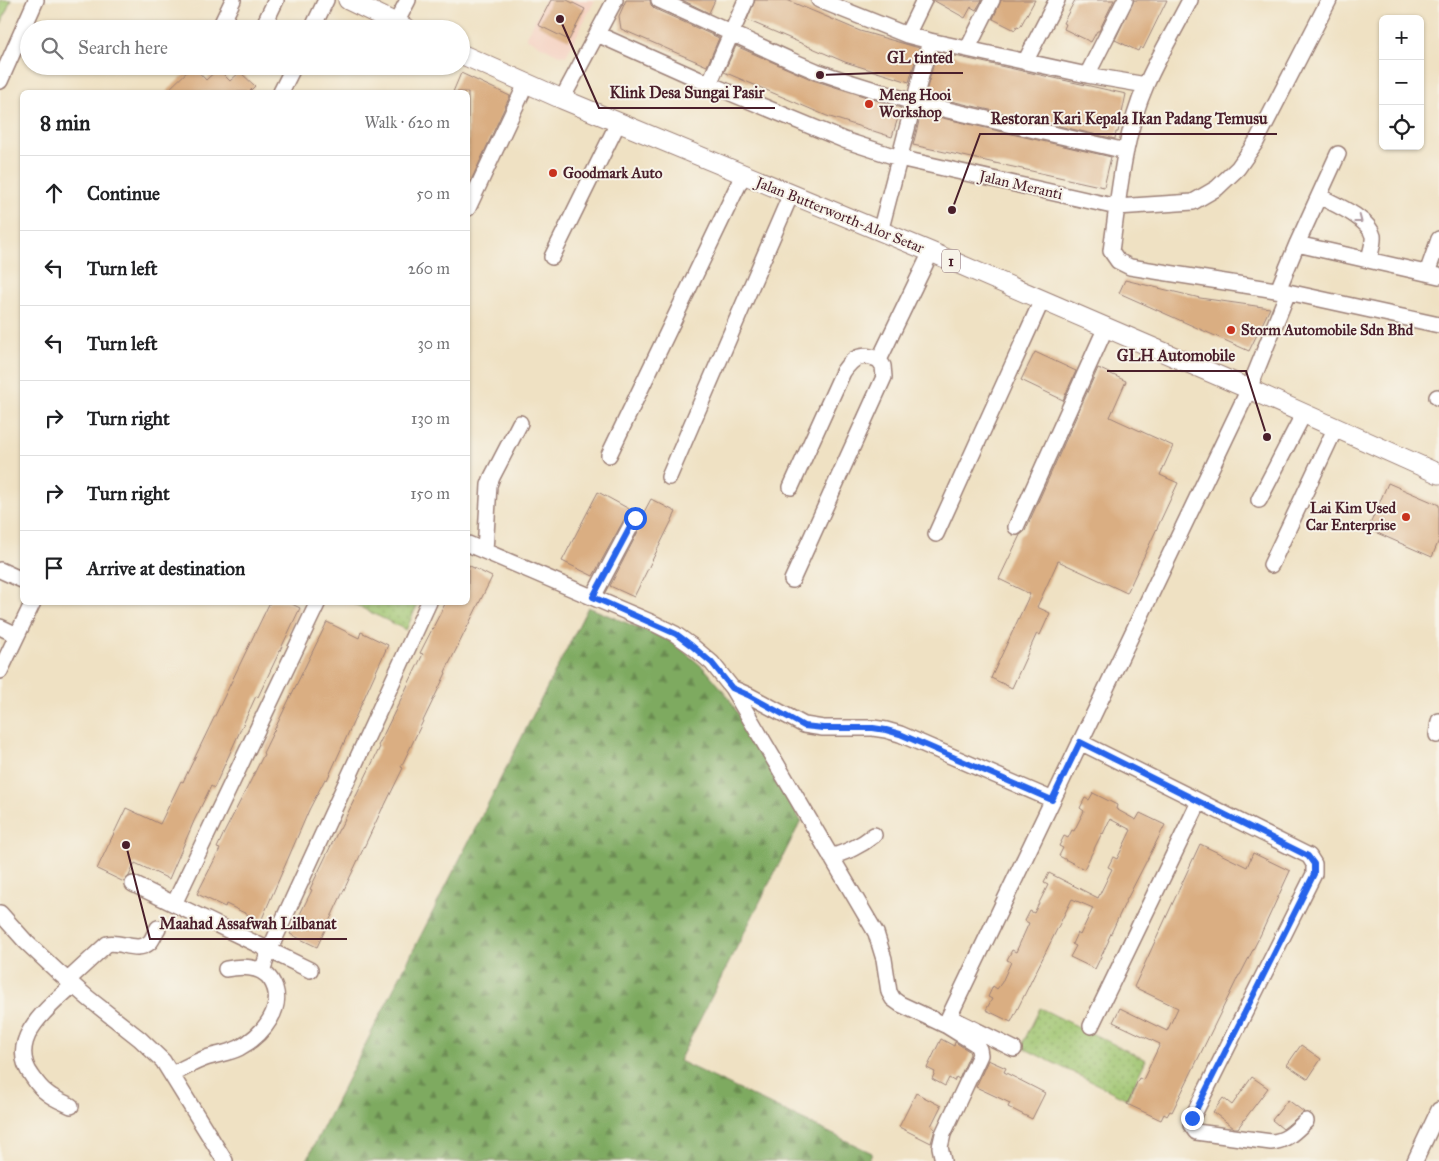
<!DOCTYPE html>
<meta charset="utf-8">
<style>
body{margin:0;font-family:"IM FELL Great Primer",serif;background:#f6f6f6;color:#202124}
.controls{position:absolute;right:15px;top:15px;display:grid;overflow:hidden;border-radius:8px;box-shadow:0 1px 4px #0004}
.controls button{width:45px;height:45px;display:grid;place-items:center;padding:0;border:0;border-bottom:1px solid #e0e0e0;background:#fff;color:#202124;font:25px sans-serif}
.stop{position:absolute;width:15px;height:15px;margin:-11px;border:4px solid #2563eb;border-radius:50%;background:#fff}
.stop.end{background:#2563eb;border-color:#fff;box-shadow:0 1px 5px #0008}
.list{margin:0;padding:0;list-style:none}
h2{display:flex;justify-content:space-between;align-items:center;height:65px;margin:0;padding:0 20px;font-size:21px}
h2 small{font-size:16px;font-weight:400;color:#757577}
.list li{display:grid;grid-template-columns:32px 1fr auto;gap:15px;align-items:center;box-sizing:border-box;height:75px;padding:0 20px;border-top:1px solid #e0e0e0}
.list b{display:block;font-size:19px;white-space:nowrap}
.list em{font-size:16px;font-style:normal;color:#757577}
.icon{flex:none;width:28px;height:28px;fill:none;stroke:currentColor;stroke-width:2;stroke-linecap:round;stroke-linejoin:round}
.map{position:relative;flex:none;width:1439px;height:1161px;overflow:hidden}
.search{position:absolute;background:#fff;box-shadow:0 1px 4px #0004;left:20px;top:20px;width:450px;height:55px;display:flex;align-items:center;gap:12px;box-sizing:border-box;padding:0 18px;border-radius:28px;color:#757577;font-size:19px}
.panel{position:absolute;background:#fff;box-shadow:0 1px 4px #0004;left:20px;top:90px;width:450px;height:515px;border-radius:8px}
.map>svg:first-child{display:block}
</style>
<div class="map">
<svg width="1439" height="1161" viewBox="0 0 1439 1161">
<defs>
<pattern id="forest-firs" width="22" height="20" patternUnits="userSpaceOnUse" patternTransform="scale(1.25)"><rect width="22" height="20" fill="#7eaa61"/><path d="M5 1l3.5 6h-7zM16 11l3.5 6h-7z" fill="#698a50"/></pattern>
<pattern id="park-dots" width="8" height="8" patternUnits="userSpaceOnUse" patternTransform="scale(1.25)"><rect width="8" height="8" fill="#9ec46e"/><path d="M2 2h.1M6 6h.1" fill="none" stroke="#839f5b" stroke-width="1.8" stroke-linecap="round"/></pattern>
</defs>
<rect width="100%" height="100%" fill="#f7f3e8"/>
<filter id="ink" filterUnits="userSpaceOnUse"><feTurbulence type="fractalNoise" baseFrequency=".02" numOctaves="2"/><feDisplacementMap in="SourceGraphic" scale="10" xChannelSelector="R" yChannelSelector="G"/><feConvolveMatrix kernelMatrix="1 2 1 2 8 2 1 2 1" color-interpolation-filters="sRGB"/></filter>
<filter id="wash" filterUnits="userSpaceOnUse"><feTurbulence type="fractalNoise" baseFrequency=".0096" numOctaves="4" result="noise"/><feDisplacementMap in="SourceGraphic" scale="20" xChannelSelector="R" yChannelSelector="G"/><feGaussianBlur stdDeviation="1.12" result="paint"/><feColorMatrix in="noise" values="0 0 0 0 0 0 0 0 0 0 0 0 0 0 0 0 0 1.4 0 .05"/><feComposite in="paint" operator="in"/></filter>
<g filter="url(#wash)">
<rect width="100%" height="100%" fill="#efe1c3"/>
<path fill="#f5d2c2" d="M545,0h50l-29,56 -9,-2 -31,-16z"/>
<path fill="#9ec46e" stroke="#74724c" d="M0,0h11l-11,27z"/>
<path fill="url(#forest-firs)" stroke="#646446" d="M588,607l85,35 33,28 21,25 74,126 -122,240 193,92 -4,8h-562z"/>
<path fill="url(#park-dots)" stroke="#74724c" d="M352,603h66l-12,27z
M1040,1008l106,52 -19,39 -106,-52z"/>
<g id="blocks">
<path fill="#daae82" d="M551,0h16l18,9 -16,31 -31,-15z
M626,0h24l1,5 4,4 64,29 -12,28 -86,-37 -2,-13z
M682,0h33l-6,13z
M755,0h32l73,31 59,17 -10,34 -64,-20 -98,-42z
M933,0h49l-6,10 -5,-3 -6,11z
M1001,0h34l-15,27 -3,-1 -2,4 -22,-11z
M1075,0h39l-15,31h-2l-6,11 -27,-13 2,-5 -3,-1z
M1134,0h33l-24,49 -3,-2 -2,4 -23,-11z
M736,46l77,34 88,28 -9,29 -65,-21 -103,-44z
M937,52l189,42 -8,38h-2l-1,7 -190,-44z
M193,66l13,14 12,-11 12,12 10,-9 15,14 -6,6h-83z
M461,73l49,23 -42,91v-95h-15z
M921,113l190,44 -7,30 -191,-42z
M1125,280l75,18 70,10 -21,43 -130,-58z
M1035,352l41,19 -13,29 -42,-20z
M1098,368l28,13 -16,36 63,29 -13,29 18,8 -51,110 -69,-32 -21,46 13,6 -10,22 -3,-2 -25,55 -21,-10 39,-84 -31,-15 21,-44 5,-4z
M1388,483l51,22v35l-7,17 -64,-28z
M598,492l33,18 -4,4 -34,62 -31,-15z
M651,499l25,13 -42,85 -24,-11 33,-64v-8z
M468,565l24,12 -47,95 1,1 -45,94 2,1 -19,39h-1l-66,140 -27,-13 22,-44 -2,-1 29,-60h1l40,-82 -2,-1 45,-92 -3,-1 26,-51h22z
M270,602h18l12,6 -42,89 -2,-1 -42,92 -3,-2 -17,35 -25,58 -34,-16 -6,13 -5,6 -27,-13 29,-61 34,16 21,-43 2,1z
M327,622l32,16 2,-6 27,13 -55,122 -6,13 -2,-1 -16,31 -48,111 -35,-17 -1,3 -28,-13 23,-45 -3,-1 6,-13 25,-49 16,-32 -1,-1z
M1093,793l24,12 -1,4 20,11 4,-7 25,12 -40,78 -17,37h1l-14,29 -25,-12 6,-11 -4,-2 5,-11 3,2 13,-27 -21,-9 -61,123 -25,-12 6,-11 -4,-2 5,-11 4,3 5,-7 9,-20 -4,-2 5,-10 4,2 13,-29 -4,-2 5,-10 4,2 14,-28 -4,-2 5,-10 49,25 14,-29 -4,-2 5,-10 4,2 14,-29 -21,-11 -7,15 -1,-1 -18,36 -25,-13 4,-8 -4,-2 5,-10 4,2 4,-8 2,1 10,-20 -4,-3 5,-10 4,2z
M1200,844l47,23 6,-14 37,18 -30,65 -20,39h-1l-67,137 -2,-1 -3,5 -3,-2 -3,6 -34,-16 12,-26 4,2 17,-36 -47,-22 7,-14 47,23 11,-23 -44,-21z
M941,1039l13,7 1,-4 14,9 1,3 -11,25 -3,-2 -2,4 -5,-3 -4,8 -13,-7 3,-7 -8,-4z
M1301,1045l20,14 -13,20 -21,-14z
M988,1060l18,8 -2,4 41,21 -13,26 -24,-12 2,-4 -34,-16z
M1252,1077l16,11 -30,40h-4l-21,-16 10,-14 9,7z
M916,1093l25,13 -10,20 4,3 -4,14 -32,-16z
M1288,1100l16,12 -21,17 -11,-9z"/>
</g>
</g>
<g filter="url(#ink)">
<use href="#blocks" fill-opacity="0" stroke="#9c8077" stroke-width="1"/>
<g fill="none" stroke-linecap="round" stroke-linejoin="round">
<defs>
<path id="minor" d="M659,0l131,60 26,11 27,9 70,22 213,49
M819,0l88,35 23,6 157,34 59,10
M1190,0c-14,28 -32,57 -44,85 -23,52 -27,111 -35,166l7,10 12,6 158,25 151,33
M396,23l12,-23
M222,29l-1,-2 1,-4 11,-23
M262,29l14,-29
M312,29l14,-29
M597,34l112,50 135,56 55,18 218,49 76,-5 24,-14 21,-20 18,-26 73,-142
M907,35l17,-35
M968,48l24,-48
M1025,62l32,-62
M1087,75l38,-75
M0,81l36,-81
M709,84l37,-84
M281,92l13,-26
M562,99l53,-99
M1319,196c15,8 50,22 54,40 1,7 -3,17 -4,24
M468,208l58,-124
M880,232l50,-191
M1297,244l142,32
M552,257l66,-134
M1427,273l12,-34
M1278,290l19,-46 41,-90
M1437,397l2,1
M609,455l134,-280
M669,477l122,-283
M791,487l52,-115c10,-15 19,-20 36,-12l52,-108
M1259,500l45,-87
M1016,527l90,-200
M936,534l106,-234
M468,544l187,80 20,10 17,12 20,17 20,25 144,245 8,26 5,33 4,7 7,5 45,21 4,-8 65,32
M485,551l4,-66 3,-8 28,-54
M1271,565l65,-138
M0,570l22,10
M792,580l92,-203 -1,-11 -4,-6
M593,597l42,-79
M0,627l17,8
M0,671l33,-69
M732,688l16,7 56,30 19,3h50l13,2 14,4 153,66
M1437,735l2,-14
M1080,742l229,114 5,8v10l-122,244 -1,7 5,7 75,10c16,-1 24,-11 35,-21
M831,857c17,-6 28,-10 43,-22
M133,884l177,86
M174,904l144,-302
M0,913l26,29 32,30 30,26 52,41 23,22 62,100
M262,971l7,-20 160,-349
M68,980l39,-36c13,-4 30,10 43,-2 3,-3 5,-10 8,-14
M949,1017l300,-628 39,-97
M1091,1026l108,-224
M172,1074c11,-5 22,-12 34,-16 12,-4 23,-5 33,-10 23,-12 49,-42 32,-68 -10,-15 -30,-14 -45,-11
M71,1106c-8,-4 -17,-7 -24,-13 -6,-4 -11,-11 -15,-17 -27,-36 17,-69 41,-91
M943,1161l-3,-14 3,-13 37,-79 -1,-6 -3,-5 -29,-18
M1415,1161l24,-51"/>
<path id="major" d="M348,0l60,29
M461,54l101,45 369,153 318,137 190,85"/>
</defs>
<use href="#minor" stroke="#9c8077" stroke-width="18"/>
<use href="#major" stroke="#9c8077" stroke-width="21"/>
<use href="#minor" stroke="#fff" stroke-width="15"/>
<use href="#major" stroke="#fff" stroke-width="19"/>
</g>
<defs><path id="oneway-chevron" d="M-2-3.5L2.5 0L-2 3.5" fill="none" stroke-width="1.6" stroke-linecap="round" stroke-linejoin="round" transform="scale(1.25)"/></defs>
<use stroke="#ae9aa0" href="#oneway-chevron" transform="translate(1359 220) rotate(37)"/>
</g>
<g fill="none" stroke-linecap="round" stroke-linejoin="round" filter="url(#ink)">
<path stroke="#2563eb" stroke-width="6" d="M635,518l-42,79 83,37 16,12 20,17 20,25 16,7 56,31 19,2h50l13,2 14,4 152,66 28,-58 228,114 6,8v10l-122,244"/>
</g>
<g fill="#c8321e" stroke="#f7f3e8" stroke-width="2">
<circle cx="869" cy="104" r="5"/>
<circle cx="553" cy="173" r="5"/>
<circle cx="1231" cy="330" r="5"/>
<circle cx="1406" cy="517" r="5"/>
</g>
<g text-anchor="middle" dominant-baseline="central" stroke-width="4" stroke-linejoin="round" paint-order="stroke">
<rect fill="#f7f3e8" stroke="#7e5f64" stroke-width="1" x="942" y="249.5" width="18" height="23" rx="4"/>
<g font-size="14" font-weight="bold" fill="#4a1f2b">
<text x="951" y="261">1</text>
</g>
<g font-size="15" font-weight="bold" fill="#4a1f2b" stroke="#f7f3e8" text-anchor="start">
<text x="879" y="95">Meng Hooi<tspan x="879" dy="17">Workshop</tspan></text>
<text x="563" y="173">Goodmark Auto</text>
<text x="1241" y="330">Storm Automobile Sdn Bhd</text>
<text x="1396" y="508" text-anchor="end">Lai Kim Used<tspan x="1396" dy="17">Car Enterprise</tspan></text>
</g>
<g font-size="15" fill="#4a1f2b" stroke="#f7f3e8">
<text transform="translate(1021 185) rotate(13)">Jalan Meranti</text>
<text transform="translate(840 215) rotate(22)">Jalan Butterworth-Alor Setar</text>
</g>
</g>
<path fill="none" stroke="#4a1f2b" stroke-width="2" d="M820 75L877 73H963M560 19L599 108H775M952 210L980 134H1277M1267 437L1246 371H1107M126 845L150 939H347"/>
<g fill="#4a1f2b" stroke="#f7f3e8" stroke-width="2">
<circle cx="820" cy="75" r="5"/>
<circle cx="560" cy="19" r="5"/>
<circle cx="952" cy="210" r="5"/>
<circle cx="1267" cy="437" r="5"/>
<circle cx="126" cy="845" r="5"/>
</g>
<g font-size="16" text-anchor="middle" font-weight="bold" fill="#4a1f2b" stroke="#f7f3e8" stroke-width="4" stroke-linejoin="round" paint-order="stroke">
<text x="920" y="63">GL tinted</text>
<text x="687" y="98">Klink Desa Sungai Pasir</text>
<text x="1129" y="124">Restoran Kari Kepala Ikan Padang Temusu</text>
<text x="1176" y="361">GLH Automobile</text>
<text x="248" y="929">Maahad Assafwah Lilbanat</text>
</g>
</svg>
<div class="controls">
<button>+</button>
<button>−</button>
<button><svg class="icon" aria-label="locate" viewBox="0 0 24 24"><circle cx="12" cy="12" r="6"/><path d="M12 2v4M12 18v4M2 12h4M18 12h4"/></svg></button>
</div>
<div class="stop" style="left:635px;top:518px"></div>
<div class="stop end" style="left:1192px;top:1118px"></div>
<div class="search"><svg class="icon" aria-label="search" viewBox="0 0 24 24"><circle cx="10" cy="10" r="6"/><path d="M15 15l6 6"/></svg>Search here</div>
<section class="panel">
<h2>8 min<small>Walk · 620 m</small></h2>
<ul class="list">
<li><svg class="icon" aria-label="ahead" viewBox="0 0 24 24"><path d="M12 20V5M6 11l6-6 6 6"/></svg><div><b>Continue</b></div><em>50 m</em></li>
<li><svg class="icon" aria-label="left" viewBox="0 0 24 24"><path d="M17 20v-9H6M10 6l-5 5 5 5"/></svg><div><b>Turn left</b></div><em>260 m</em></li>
<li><svg class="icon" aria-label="left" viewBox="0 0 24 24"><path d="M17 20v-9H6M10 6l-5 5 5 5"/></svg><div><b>Turn left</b></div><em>30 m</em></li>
<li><svg class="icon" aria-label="right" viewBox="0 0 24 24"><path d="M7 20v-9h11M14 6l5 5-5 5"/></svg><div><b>Turn right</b></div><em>130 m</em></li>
<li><svg class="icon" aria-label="right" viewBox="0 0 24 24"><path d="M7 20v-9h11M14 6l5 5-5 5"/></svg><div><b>Turn right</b></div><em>150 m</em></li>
<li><svg class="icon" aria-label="arrive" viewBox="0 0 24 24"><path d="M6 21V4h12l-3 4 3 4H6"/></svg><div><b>Arrive at destination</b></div></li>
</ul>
</section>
</div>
